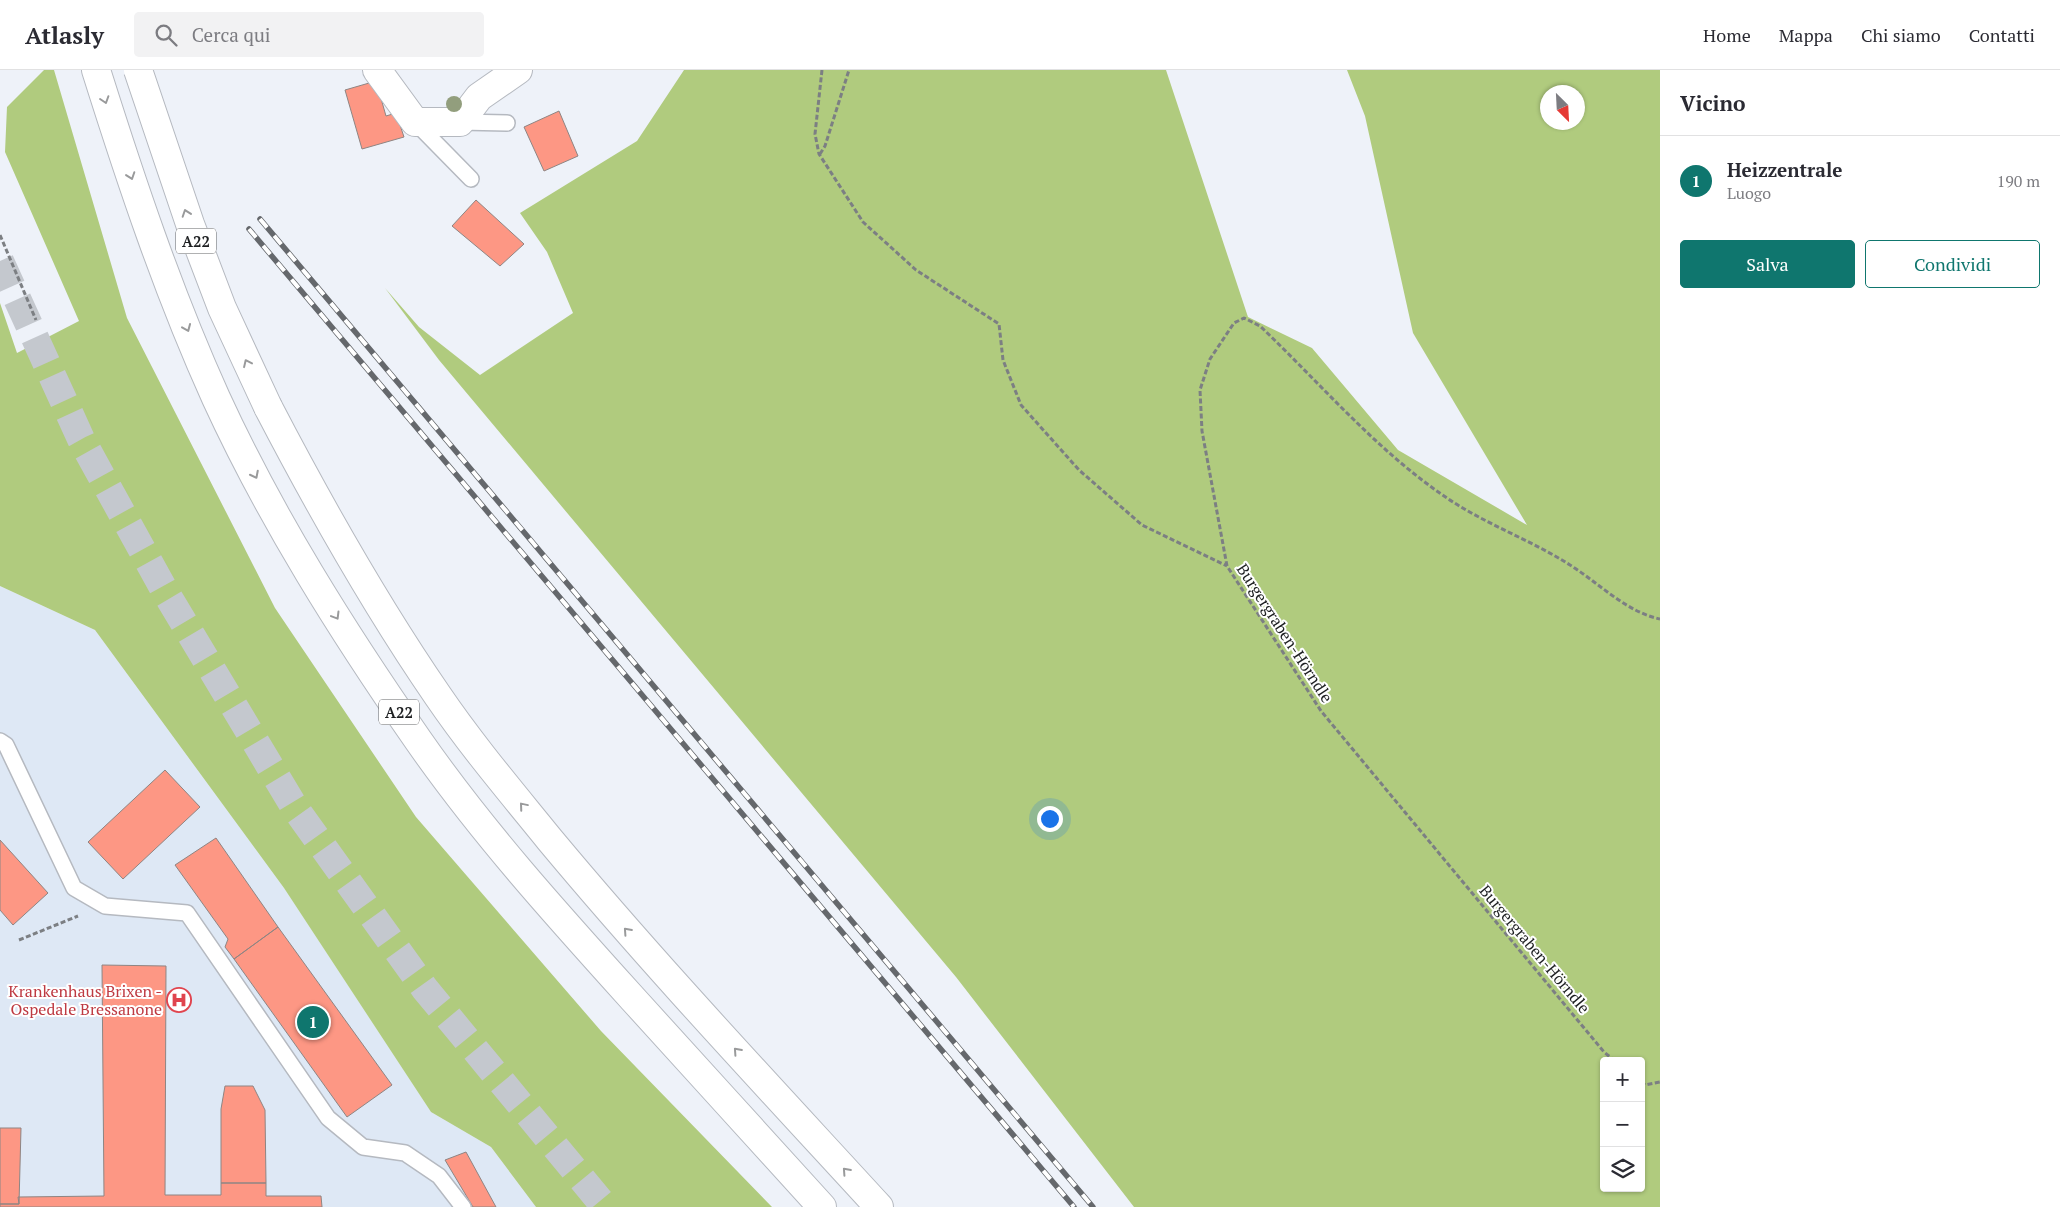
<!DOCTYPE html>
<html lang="it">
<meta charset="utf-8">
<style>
body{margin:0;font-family:"PT Serif",serif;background:#f2f2f3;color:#2b2b33}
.controls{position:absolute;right:15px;bottom:15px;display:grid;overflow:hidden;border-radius:5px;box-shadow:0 1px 4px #0004}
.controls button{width:45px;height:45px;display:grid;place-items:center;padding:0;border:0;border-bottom:1px solid #e1e1e2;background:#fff;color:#2b2b33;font:25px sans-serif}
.compass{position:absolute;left:1540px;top:15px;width:45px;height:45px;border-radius:50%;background:#fff;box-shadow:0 1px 4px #0004;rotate:156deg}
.you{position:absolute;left:1049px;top:748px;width:18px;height:18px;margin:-12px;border:4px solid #fff;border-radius:50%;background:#1a73e8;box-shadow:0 0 0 8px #1a73e833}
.badge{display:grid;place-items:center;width:32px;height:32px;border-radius:50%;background:#0f766e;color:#fff;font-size:16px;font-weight:700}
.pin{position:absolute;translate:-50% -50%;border:2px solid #fff;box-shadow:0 1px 5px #0006}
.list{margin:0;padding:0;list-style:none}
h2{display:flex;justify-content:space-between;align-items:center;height:65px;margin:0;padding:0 20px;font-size:21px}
h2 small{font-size:16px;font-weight:400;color:#7c7c81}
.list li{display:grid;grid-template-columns:32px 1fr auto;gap:15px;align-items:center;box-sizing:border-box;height:90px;padding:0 20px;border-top:1px solid #e1e1e2}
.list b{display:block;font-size:19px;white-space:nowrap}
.list p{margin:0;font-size:16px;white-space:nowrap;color:#7c7c81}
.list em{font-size:16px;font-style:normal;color:#7c7c81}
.actions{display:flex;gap:10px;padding:15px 20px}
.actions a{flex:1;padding:11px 0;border:1px solid #0f766e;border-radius:5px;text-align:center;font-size:18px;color:#0f766e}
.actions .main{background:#0f766e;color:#fff}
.icon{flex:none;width:28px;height:28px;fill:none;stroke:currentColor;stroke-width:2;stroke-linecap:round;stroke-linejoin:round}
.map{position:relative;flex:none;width:1660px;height:1137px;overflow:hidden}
header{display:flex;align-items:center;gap:30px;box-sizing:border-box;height:70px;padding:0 25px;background:#fff;border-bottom:1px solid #e1e1e2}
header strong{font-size:24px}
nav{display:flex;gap:28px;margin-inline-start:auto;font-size:18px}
.search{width:350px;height:45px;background:#f2f2f3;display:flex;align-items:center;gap:12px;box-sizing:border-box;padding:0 18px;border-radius:5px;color:#7c7c81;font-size:19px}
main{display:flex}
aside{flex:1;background:#fff}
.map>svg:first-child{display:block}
</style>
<header>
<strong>Atlasly</strong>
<div class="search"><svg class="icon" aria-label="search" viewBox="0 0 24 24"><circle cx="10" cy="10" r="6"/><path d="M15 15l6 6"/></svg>Cerca qui</div>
<nav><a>Home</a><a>Mappa</a><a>Chi siamo</a><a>Contatti</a></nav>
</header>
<main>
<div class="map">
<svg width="1660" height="1137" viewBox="0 0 1660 1137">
<rect width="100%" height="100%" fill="#eef2f9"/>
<path fill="#dee8f5" d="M0,516l95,44 189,258 147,224 60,35 45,60h-536z"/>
<path fill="#b0cb7e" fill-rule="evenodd" d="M44,0h10l73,248 148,290 141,209 185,214 171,176h-236l-45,-60 -60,-35 -147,-224 -189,-258 -95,-44v-283l17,50 62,-32 -74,-169 2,-45z
M684,0h482l82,247 64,31 86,102 129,75 -114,-192 -48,-217 -18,-46h313v1137h-526l-178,-230 -517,-617 -54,-72 34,39 61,48 93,-62 -26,-61 -27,-39 117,-72zM1548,22h30v30h-30zM1604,991h37v127h-37z"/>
<path fill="#fd9784" stroke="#8e8583" d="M376,11l10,35 10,-3 8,24 -42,12 -17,-59z
M559,41l19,45 -34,15 -20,-44z
M476,130l48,44 -24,22 -48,-40z
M165,700l35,37 -77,72 -35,-37z
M216,768l62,89 -44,32 -9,-12 3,-8 -53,-74z
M0,770l48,53 -35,32 -13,-15z
M278,857l114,158 -45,32 -113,-158z
M102,895l64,1 -1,229h56v-12h45v13h55l1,11h-322v-3h19l-1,-7 86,-1z
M225,1016h28l12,24 1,73h-45v-74z
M0,1058h21l-2,76h-19z
M466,1082l30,55h-23l-28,-47z"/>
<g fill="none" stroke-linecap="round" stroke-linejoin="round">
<path stroke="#c4c8ce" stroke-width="28" stroke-dasharray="28 14" stroke-linecap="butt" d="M0,191l81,178 85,154 129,215 130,181 180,218"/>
<defs>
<path id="service" d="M415,52l56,57
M460,52l47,1
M0,671l6,4 68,143 31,18 82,7 141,205 35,29 42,6 34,23 24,31"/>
<path id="minor" d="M377,0l38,52h45l19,-25 39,-27"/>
<path id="motorway" d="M96,0c35,111 72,222 120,328 55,120 127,234 202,342 64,92 140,176 215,259 63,69 126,139 189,208
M268,337c52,100 106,196 170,289 34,50 74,97 112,144 105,126 218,246 329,367"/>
</defs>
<use href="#service" stroke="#b5b9c0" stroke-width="18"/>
<use href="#minor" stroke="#b5b9c0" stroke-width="30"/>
<use href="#motorway" stroke="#b5b9c0" stroke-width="30"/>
<path stroke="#7c7f83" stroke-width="3" stroke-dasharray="5 2.5" stroke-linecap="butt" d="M822,0l-7,64 4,20 44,68 53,48 83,54 4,36 18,45 58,65 63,55 85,41
M820,84l5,-8 24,-76
M0,165l36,85
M19,870l59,-24
M1615,991l-11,-9 -283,-341 -94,-145 -25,-135 -2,-41 10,-31 24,-36 10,-5 16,8c61,58 117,125 187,172 38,26 84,42 123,67 29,18 56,47 90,54
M1641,1012l4,3 15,-3"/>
<use href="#service" stroke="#fff" stroke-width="15"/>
<use href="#minor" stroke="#fff" stroke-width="28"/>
<use href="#motorway" stroke="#fff" stroke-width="28"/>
<defs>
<path id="rail" d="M260,149l833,988
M249,159l825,978"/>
</defs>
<use href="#rail" stroke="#65686c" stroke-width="5.5"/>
<use href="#rail" stroke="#fff" stroke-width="4" stroke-dasharray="11" stroke-linecap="butt"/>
<defs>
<path id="motorway-bridge" d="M138,0l52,154 32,84 46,99"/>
</defs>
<use href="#motorway-bridge" stroke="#b5b9c0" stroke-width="30" stroke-linecap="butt"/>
<use href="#motorway-bridge" stroke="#fff" stroke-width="28"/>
</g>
<circle fill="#929e7d" cx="454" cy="34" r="8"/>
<defs><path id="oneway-chevron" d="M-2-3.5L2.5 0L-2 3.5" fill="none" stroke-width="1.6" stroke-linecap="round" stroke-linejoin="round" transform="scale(1.25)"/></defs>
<g stroke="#999a9b">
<use href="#oneway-chevron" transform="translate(105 30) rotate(72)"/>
<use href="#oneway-chevron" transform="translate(131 106) rotate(71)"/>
<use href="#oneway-chevron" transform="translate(186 143) rotate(-109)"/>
<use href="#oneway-chevron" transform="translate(187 258) rotate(67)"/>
<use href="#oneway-chevron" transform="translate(247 293) rotate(-115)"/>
<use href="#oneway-chevron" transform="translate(255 405) rotate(63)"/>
<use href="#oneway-chevron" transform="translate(336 546) rotate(59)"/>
<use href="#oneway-chevron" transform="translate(523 736) rotate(-130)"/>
<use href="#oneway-chevron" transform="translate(627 861) rotate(-132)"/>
<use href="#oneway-chevron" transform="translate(737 981) rotate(-132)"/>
<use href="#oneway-chevron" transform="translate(846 1101) rotate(-132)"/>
</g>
<defs>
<symbol id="hospital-ring" viewBox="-11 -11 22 22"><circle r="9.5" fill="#fff" stroke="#e0444e" stroke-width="1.5"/><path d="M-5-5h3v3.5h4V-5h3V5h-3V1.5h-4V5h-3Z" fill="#e0444e"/></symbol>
</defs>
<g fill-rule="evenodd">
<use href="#hospital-ring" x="165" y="916" width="28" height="28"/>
</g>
<g text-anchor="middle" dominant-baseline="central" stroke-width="4" stroke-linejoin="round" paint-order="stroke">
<g fill="#fff" stroke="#616264" stroke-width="1">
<rect x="176" y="158.5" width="40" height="25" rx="4"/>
<rect x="379" y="629.5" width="40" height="25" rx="4"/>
</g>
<g font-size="15" font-weight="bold" fill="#1d1f21">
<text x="196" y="171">A22</text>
<text x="399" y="642">A22</text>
</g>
<g font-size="16" fill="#1d1f21" stroke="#fff">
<text transform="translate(1285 563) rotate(57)">Burgergraben-Hörndle</text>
<text transform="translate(1535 879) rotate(50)">Burgergraben-Hörndle</text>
</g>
<g font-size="16" fill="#be3a42" stroke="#fff" text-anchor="end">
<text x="162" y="921">Krankenhaus Brixen -<tspan x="162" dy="18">Ospedale Bressanone</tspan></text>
</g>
</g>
</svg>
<div class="controls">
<button>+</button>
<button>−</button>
<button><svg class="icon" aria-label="layers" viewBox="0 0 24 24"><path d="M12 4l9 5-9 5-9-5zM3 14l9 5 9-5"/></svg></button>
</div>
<svg class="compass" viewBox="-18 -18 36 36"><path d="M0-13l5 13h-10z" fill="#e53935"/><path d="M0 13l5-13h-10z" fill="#7c7c81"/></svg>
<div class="you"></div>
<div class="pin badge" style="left:313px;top:952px">1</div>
</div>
<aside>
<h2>Vicino<small></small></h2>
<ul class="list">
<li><span class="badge">1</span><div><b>Heizzentrale</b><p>Luogo</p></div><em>190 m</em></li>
</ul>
<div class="actions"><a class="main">Salva</a><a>Condividi</a></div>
</aside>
</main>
